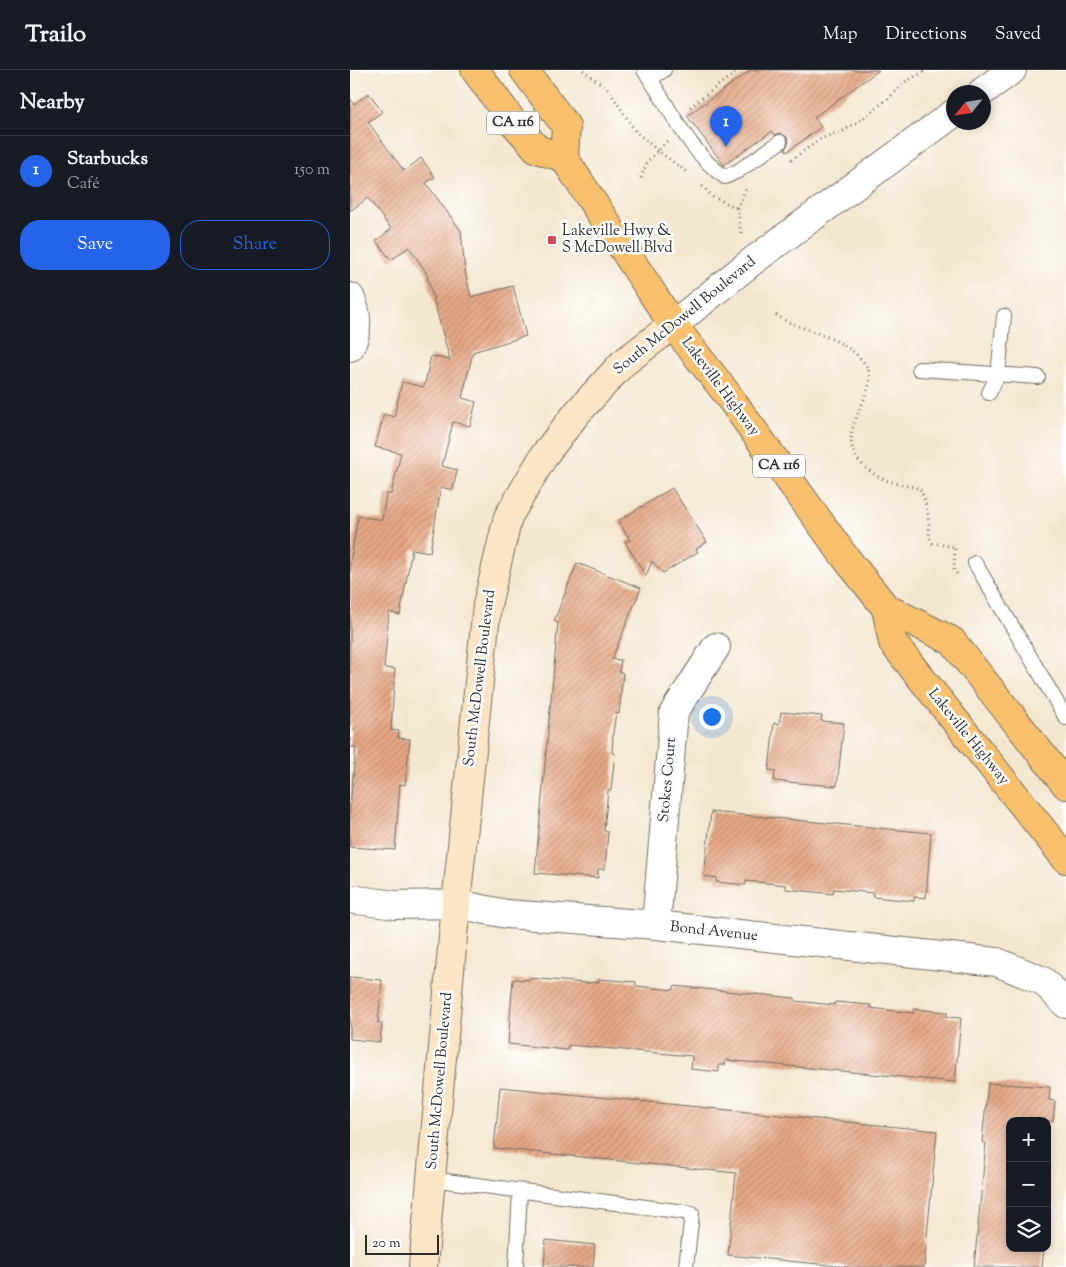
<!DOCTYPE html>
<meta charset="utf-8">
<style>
body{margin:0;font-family:"Sorts Mill Goudy",serif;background:#242831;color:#f1f3f6}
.controls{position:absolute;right:15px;bottom:15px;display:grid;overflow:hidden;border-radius:10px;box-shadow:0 2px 8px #0003}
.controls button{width:45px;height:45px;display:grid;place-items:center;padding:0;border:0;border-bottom:1px solid #363941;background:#171b24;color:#f1f3f6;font:25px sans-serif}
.compass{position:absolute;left:596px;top:15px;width:45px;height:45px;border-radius:50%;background:#171b24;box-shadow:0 2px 8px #0003;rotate:240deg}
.scale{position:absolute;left:15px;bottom:12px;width:74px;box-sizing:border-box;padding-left:5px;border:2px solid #2b2b2b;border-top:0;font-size:14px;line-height:18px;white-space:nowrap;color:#2b2b2b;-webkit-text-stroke:4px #fff;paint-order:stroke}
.you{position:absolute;left:361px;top:646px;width:18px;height:18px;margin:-12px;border:4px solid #fff;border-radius:50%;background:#1a73e8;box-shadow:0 0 0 8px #1a73e833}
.badge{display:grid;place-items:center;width:32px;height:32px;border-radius:50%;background:#2563eb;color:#fff;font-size:16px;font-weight:700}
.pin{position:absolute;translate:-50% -41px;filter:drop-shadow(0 1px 2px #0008)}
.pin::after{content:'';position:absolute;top:26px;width:18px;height:15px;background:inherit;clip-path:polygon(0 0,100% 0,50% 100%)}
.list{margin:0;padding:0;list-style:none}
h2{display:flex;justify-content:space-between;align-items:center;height:65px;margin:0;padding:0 20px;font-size:21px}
h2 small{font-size:16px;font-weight:400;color:#9ea1a6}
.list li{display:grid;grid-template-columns:32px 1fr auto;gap:15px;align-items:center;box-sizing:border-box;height:70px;padding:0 20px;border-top:1px solid #363941}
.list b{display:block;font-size:19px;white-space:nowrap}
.list p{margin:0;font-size:16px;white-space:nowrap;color:#9ea1a6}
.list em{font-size:16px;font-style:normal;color:#9ea1a6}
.actions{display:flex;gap:10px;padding:15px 20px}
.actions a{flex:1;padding:11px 0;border:1px solid #2563eb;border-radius:20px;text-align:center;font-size:18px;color:#2563eb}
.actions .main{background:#2563eb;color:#fff}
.icon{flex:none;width:28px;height:28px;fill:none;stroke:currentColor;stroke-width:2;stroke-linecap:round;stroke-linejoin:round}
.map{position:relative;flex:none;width:716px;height:1197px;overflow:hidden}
header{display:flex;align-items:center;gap:30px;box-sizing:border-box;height:70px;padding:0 25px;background:#171b24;border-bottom:1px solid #363941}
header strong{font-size:24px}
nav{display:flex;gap:28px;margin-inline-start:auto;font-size:18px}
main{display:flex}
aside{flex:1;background:#171b24}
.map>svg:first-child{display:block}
</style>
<header>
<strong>Trailo</strong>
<nav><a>Map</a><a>Directions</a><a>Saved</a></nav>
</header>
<main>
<aside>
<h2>Nearby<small></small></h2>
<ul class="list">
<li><span class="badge">1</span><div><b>Starbucks</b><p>Café</p></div><em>150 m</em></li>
</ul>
<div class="actions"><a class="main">Save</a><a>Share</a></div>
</aside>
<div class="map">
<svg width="716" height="1197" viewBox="0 0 716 1197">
<defs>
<pattern id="building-hatch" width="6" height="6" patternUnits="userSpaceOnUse" patternTransform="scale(1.25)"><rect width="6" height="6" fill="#e6a885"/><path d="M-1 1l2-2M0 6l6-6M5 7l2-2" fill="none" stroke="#bb896d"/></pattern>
</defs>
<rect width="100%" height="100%" fill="#fff"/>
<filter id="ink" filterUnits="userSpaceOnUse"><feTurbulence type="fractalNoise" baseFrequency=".02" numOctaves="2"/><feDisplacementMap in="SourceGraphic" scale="10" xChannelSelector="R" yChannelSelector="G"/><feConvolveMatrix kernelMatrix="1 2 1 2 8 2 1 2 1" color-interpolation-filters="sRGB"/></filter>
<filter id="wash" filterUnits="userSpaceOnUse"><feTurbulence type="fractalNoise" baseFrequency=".0096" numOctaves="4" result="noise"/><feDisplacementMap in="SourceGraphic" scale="20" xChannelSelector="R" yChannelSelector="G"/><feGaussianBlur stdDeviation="1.12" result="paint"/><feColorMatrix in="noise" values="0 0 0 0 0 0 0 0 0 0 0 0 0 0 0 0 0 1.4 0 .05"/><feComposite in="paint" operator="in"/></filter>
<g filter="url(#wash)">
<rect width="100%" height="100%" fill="#f3e7cf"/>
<g id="blocks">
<path fill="url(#building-hatch)" d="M401,0h128l-65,47 7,10 -34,25 -2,-3 4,-7 -2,-5 -7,-4 -5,2 -3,-4 -48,34 -37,-49z
M19,23l13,19 -14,10 36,49 17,-13 14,19 -9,6 35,48 4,41 6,25 42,-11 13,50 -53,16 -11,46 14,4 -6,24 -17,-4 -11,44 15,4 -4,20 -12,-3 -11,65 -18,-3 -12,66 -11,-3 -5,56 11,1 -4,61 8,1 -1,7 12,1 -5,46 -5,-1 -5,66 -45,-3v-42l6,-58h-6v-183l8,-48 24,4 4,-26h5l10,-41 -26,-6 9,-33 10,3 8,-35 22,5 7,-31 19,4 -24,-88 -17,-25 -18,13 -15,-19 15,-12 -23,-31 -18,13v-113l4,6z
M322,418l35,54 -11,7 2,3 -35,21 -11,-12 -6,15 -21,-34 5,-2 -12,-19z
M227,493l64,25 -29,71 9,1 -2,12 4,1 -4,41 -3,-1 -3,19 -1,21h3l-4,37h-3l-4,41 4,1 -3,37h-7v9l-63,-5 23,-250 -4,-2z
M431,642l41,4 -1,5 23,2 -7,63 -63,-5 1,-10 -6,-1 5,-47 5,1z
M361,742l220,21 -5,65 -12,-1v4l-41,-4v-4l-39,-4 -1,5 -47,-5v-4l-40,-4v4l-30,-3 1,-4 -13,-2z
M0,907l32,3 -4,43h4l-2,19 -30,-3z
M179,908l57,5 13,-1v-3l37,3v4l38,4v-4l121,12v3l39,4 1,-3 36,3v3l42,5v-4l34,3v5l14,1 -6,64 -229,-22 -1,5h-6v7l-28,-3 1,-13 -124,-11 -1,5 -59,-6 5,-65 16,1z
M638,1013l62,4 -1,13 6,1 -2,20h-43v127h34l-2,19h-68l12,-124 -4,-1z
M150,1017l437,44 -13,136h-75l-121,-12 8,-82 -242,-25z
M196,1170l49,5 -2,22h-49z"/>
</g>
</g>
<g filter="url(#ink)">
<use href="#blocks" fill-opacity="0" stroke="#716d64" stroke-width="1"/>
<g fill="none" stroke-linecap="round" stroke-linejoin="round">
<defs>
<path id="service" d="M294,0l6,9 14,-9
M300,9c22,33 41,75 75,98l13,-6 42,-29
M569,299l119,8
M639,323l9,-18 6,-59
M625,493l91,155
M81,1109l261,34 -6,54
M166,1197l4,-76"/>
<path id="minor" d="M632,22l30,-22
M0,227c8,17 8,34 0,50
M323,255l77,-62 204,-150
M0,829l45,6 61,-1 51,10 149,11 341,37 46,19 23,23
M306,855l18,-213 42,-65"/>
<path id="secondary" d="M73,1197l33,-363 31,-299 21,-88 37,-63 32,-41 46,-50 50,-38"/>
<path id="primary" d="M125,0l38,52 24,27 27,9
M174,0l42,56 -2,32 109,167 51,65 121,167 41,51 66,33 114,144
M536,538l7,35 173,216"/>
</defs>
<use href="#service" stroke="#716d64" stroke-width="16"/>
<use href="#minor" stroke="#716d64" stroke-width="30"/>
<use href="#secondary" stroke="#716d64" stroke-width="30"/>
<use href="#primary" stroke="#716d64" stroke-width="30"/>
<path stroke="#716d64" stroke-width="3" stroke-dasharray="1 4" stroke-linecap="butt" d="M233,0l25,19 28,43 21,18 31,23
M340,37l49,-37
M441,90l31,-22 21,-7 19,-12 27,-21 16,-16 22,-12
M291,108l6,-16 21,-22
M352,116l11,11 24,11
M391,163l-4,-25 9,-19
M426,245c28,18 68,20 89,49 24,32 -55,77 18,115 11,5 25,6 37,10 7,14 10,33 9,48l4,6 22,4 -1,23 3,4"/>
<use href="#service" stroke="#fff" stroke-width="14"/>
<use href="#minor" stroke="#fff" stroke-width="28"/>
<use href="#secondary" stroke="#fce5c4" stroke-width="28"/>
<use href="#primary" stroke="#f8bf6c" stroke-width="28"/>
</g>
</g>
<rect fill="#d1495b" stroke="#fff" stroke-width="2" x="197" y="165" width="10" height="10" rx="2.5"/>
<g text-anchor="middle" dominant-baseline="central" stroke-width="5" stroke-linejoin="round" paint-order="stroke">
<g fill="#fff" stroke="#6b6b6b" stroke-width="1">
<rect x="137" y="41.5" width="52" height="23" rx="4"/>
<rect x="403" y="384.5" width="52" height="23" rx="4"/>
</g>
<g font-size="14" font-weight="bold" fill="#2b2b2b">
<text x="163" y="53">CA 116</text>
<text x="429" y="396">CA 116</text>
</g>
<g font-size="15" fill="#2b2b2b" stroke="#fff" text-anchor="start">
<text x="212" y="161">Lakeville Hwy &amp;<tspan x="212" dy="17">S McDowell Blvd</tspan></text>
</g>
<g font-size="15" fill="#2b2b2b" stroke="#fff">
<text transform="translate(335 246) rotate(-39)">South McDowell Boulevard</text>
<text transform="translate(370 317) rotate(53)">Lakeville Highway</text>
<text transform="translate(130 608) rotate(-83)">South McDowell Boulevard</text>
<text transform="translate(618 667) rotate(51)">Lakeville Highway</text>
<text transform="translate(318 710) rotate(-85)">Stokes Court</text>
<text transform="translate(364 862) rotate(6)">Bond Avenue</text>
<text transform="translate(90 1011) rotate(-85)">South McDowell Boulevard</text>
</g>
</g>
</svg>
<div class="controls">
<button>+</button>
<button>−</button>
<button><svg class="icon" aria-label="layers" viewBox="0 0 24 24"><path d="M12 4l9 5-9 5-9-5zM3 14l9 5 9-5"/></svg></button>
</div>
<svg class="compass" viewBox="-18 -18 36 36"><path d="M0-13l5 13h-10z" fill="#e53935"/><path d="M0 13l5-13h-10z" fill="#9ea1a6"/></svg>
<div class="scale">20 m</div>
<div class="you"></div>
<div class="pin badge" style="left:376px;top:77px">1</div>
</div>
</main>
